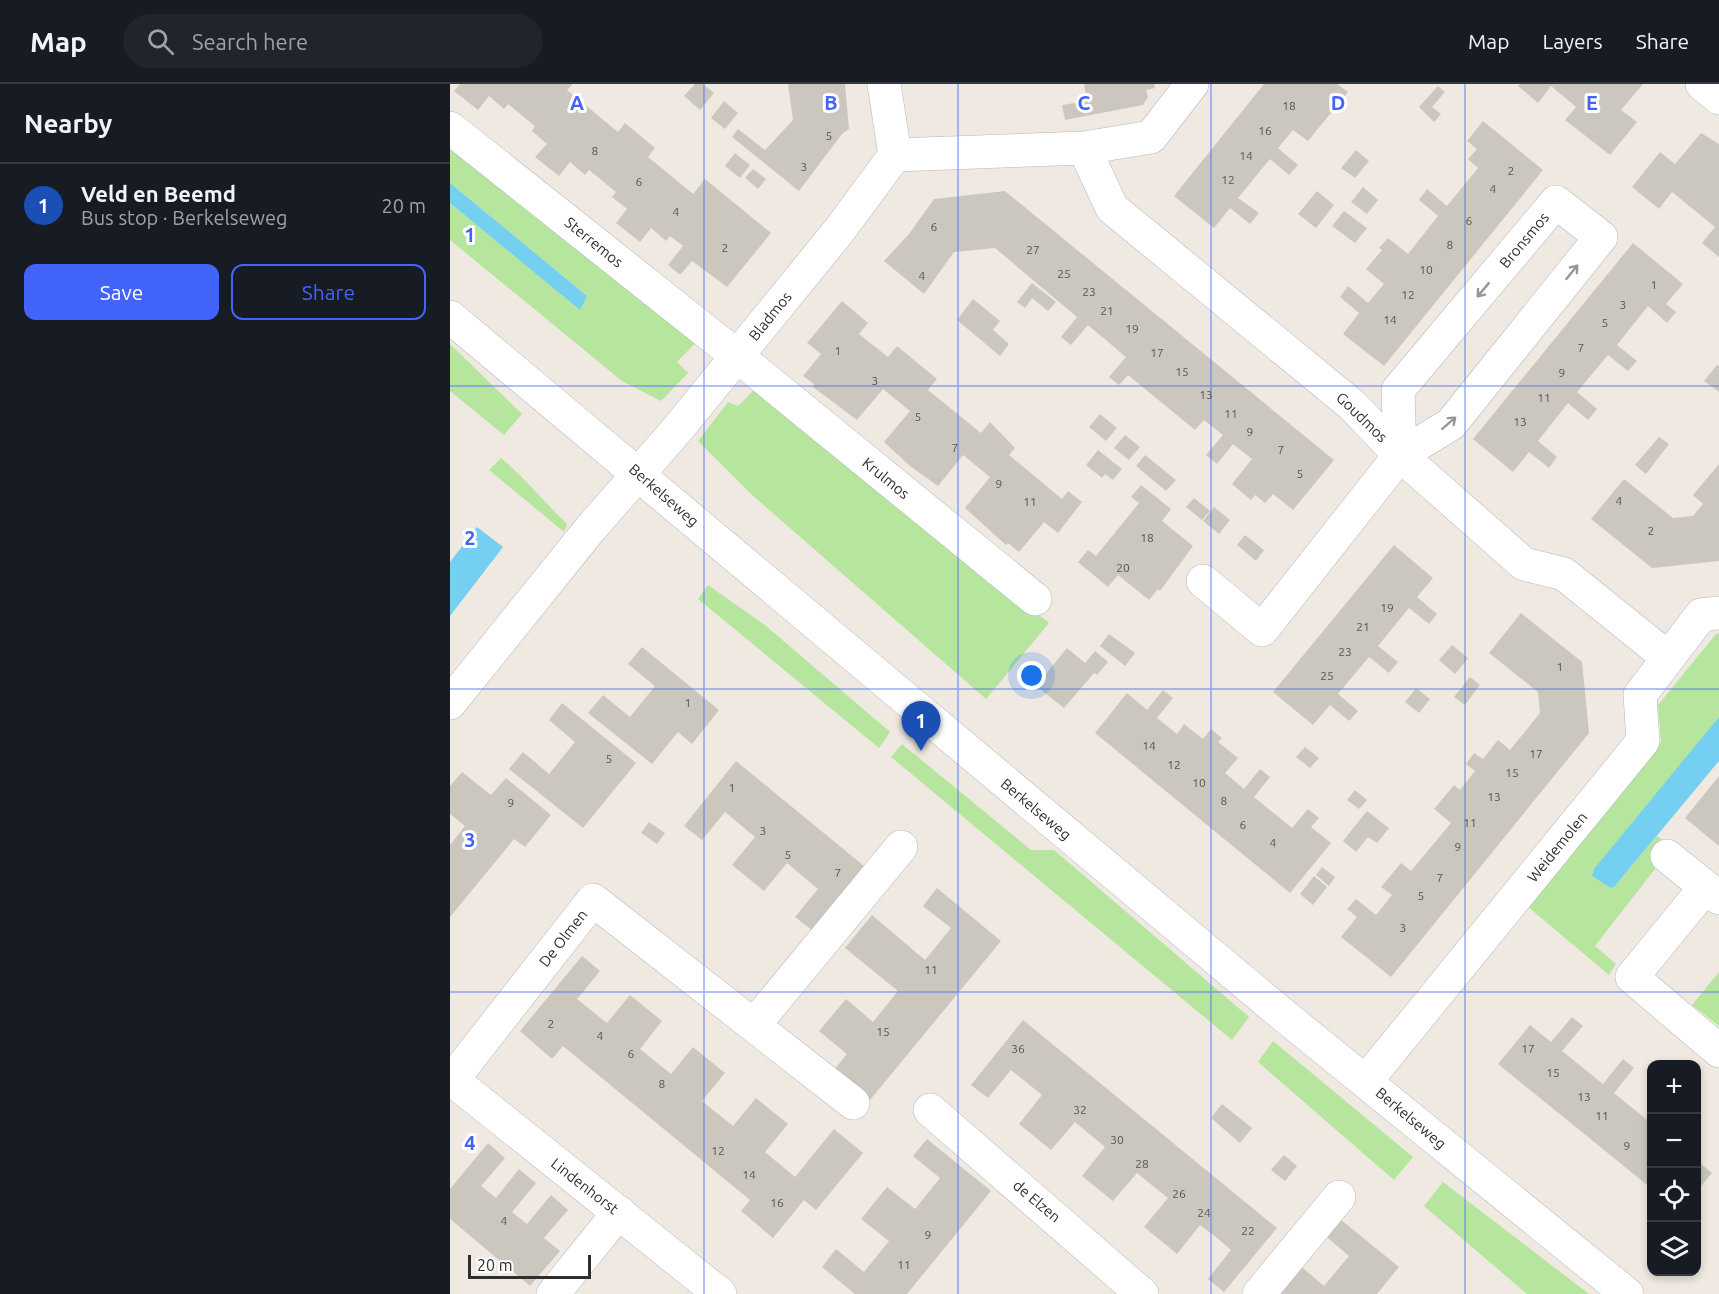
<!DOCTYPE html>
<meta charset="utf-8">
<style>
body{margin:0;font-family:Ubuntu,sans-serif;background:#20242c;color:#f1f3f6}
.controls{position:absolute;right:18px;bottom:18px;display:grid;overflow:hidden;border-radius:12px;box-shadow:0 3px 9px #0003}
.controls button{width:54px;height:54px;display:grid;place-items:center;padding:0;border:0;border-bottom:2px solid #363941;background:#171b24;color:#f1f3f6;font:30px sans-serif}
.scale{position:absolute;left:18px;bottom:15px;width:123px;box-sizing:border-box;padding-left:6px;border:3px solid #2e2e2e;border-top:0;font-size:16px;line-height:21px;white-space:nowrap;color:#2e2e2e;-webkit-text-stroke:4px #fff;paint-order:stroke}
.you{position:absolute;left:582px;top:592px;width:21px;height:21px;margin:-15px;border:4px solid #fff;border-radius:50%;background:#1a73e8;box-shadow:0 0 0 9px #1a73e833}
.badge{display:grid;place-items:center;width:39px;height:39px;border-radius:50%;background:#4264fb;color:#fff;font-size:20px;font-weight:700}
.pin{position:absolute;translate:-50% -50px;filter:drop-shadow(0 2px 3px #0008)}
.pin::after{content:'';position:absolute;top:32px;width:21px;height:18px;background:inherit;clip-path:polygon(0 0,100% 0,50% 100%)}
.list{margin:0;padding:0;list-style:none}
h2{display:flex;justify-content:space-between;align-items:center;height:78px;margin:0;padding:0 24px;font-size:26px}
h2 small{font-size:20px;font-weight:400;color:#9ea1a6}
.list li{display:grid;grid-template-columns:39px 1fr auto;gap:18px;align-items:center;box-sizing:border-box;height:84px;padding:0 24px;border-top:2px solid #363941}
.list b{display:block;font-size:22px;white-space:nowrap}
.list p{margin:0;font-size:20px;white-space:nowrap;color:#9ea1a6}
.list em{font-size:20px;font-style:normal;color:#9ea1a6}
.actions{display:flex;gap:12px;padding:18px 24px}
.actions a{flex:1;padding:14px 0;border:2px solid #4264fb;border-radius:12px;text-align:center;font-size:21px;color:#4264fb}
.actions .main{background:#4264fb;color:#fff}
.icon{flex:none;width:33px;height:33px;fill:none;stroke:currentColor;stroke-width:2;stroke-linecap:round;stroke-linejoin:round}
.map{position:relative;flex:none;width:1269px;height:1210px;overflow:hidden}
header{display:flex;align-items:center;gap:36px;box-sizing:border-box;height:84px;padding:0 30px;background:#171b24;border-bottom:2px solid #363941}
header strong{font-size:28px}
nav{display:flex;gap:33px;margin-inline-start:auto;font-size:21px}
.search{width:420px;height:54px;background:#20242c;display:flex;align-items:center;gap:15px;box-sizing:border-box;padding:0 21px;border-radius:33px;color:#9ea1a6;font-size:22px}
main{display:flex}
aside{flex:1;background:#171b24}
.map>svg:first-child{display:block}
</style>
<header>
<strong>Map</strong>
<div class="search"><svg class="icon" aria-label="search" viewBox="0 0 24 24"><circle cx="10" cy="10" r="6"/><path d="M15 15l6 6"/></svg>Search here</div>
<nav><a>Map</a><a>Layers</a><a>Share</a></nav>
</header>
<main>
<aside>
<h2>Nearby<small></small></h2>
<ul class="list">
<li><span class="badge" style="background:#1a4fb4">1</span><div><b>Veld en Beemd</b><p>Bus stop · Berkelseweg</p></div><em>20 m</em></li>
</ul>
<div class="actions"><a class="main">Save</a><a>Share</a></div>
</aside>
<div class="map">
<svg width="1269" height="1210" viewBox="0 0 1269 1210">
<rect width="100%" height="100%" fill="#efe9e1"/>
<path fill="#b6e59e" d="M0,52l250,202 -23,24 11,11 -27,28 -39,-20 -172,-141v-37l129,106 8,-13 -137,-113z
M0,260l72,70 -18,21 -54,-44z
M306,304l293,235 -63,76 -235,-205 -53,-53 30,-39 10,4z
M51,374c24,20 43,44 66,66l-3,8 -75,-62z
M258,501l58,41 124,106 -11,16 -181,-149z
M1269,549v84l-124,152 20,17 42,-50 15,11 -77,99 21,18 -7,11 -82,-69 134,-164 -3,-37 58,-71z
M452,660l129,106h23l195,167 -17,23 -341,-283z
M1269,888v54l-27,-21z
M823,957l140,116 -19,23 -136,-118z
M993,1098l146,112h-62l-103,-88z"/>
<path fill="#75cff0" d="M0,99l137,113 -7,14 -130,-107z
M27,443l26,20 -53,69v-54z
M1269,633v44l-104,125 -4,2 -19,-12 2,-7z"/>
<path fill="#cbc7bf" d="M10,0h113l-6,6 51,42 7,-9 30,25 -7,9 45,37 12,-15 66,54 -44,54 -35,-26 -12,14 -12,-10 15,-19 -13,-10 -4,5 -15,-13 -11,14 -24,-19 11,-14 -15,-12 4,-5 -27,-22 -4,5 -15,-13 -11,14 -24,-19 12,-13 -15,-13 3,-5 -27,-22 -4,5 -15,-13 -11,14 -24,-19z
M245,0h8l11,9 -14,17 -16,-14z
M338,0h57l4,45 -7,5 -43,57 -67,-54 6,-8 27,21 28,-30z
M634,0h70l1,4 -9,2 2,7 -5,8 -78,15 -3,-15 25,-4z
M814,0h73l11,8 -40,49 -15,-11 -15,18 20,17 -9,10 -19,-16 -32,39 21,15 -9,11 -20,-16 -16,20 -40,-32z
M1070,0h123l-22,26 16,12 -27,33 -45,-35 11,-13 -25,-21 -13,17 -20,-17z
M988,2l7,6 -13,15 9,7 -7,8 -15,-15z
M274,17l14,12 -13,16 -14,-11z
M1033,37l60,49 -159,196 -41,-32 16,-21 -19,-16 8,-11 20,17 16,-19 -18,-15 16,-19 -3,-2 9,-10 20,16 30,-38 -19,-16 8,-11 20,17 31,-38 -10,-9 9,-10 -10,-8z
M1251,49l18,11v113l-17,-14 13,-16 -43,-35 -13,17 -27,-22 28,-35 15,12z
M906,66l13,11 -14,17 -14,-10z
M285,69l15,12 -10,13 -15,-12z
M303,85l13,10 -8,10 -13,-11z
M913,103l15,13 -11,14 -16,-12z
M555,107l329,269 -41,50 -20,-16 -8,9 -10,-8 -4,5 -19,-16 20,-25 -19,-15 -16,20 -11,-9 17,-20 -19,-15 -9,10 -67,-55 -9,10 -10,-8 17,-20 -38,-32 -17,20 -10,-8 16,-20 -82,-69 -41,4 -30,42 -40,-33 25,-27 25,-35z
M867,107l17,14 -18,23 -18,-14z
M894,127l23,17 -12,15 -23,-17z
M1183,159l50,41 -17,20 10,8 -9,11 -19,-17 -31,39 20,16 -9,10 -20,-16 -31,37 20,17 -9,11 -20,-17 -30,38 19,16 -8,11 -20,-16 -16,20 -40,-33z
M582,199l24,19 -8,9 -16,-13 -7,10 -8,-6z
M523,215l27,22 -7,9 16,14 -9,12 -43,-36z
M392,217l26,22 -9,11 29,23 9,-11 40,33 -9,11 53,43 9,-11 25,26 -6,7 53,44 6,-8 14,11 -24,31 -14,-11 -25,30 -11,-9 -2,2 -41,-37 25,-31 -27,-22 -25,31 -28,-20 -26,-24 26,-31 -27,-22 -26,31 -44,-33 1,-3 -11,-8 18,-22 -14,-11z
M1267,281l2,1v26l-15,-11z
M650,330l17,14 -11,13 -17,-14z
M675,351l15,12 -11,13 -15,-12z
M1209,353l10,7 -23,30 -11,-9z
M648,366l24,19 -9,11 -8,-6 -3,4 -16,-13z
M695,371l31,25 -10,11 -30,-25z
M1269,380v97l-67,7 -61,-49 33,-40 49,39 20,-2 10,-12 -10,-9z
M691,401l30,24 -9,12 31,25 -33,45 -2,-2 -9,11 -31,-25 -10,12 -30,-25 10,-12 8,6 43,-53 -8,-6z
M744,414l16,13 -8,9 -16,-13z
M764,423l16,13 -11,14 -16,-13z
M795,451l19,15 -8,11 -19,-16z
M944,461l39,33 -16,19 20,17 -8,10 -20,-16 -31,38 20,16 -9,11 -20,-16 -31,37 20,17 -9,10 -19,-16 -17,20 -40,-33z
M1071,529l61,49 7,71 -198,244 -50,-40 16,-20 -10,-8 9,-10 20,16 16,-20 -11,-8 20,-24 10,8 40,-48 -17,-14 20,-24 6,5 15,-19 -9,-7 8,-11 9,6 15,-19 12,10 30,-37 -2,-21 -49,-39z
M659,550l26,19 -10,13 -25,-20z
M1002,561l16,13 -13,16 -16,-14z
M192,563l77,63 -27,34 -14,-12 -26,32 -64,-51 15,-18 27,22 25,-31 -27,-22z
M617,564l18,15 10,-12 13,11 -11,13 -3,-2 -30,35 -28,-22z
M1020,593l10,8 -15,20 -11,-8z
M966,604l14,11 -11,14 -14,-11z
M713,606l10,8 -16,20 20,16 7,-10 19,15 8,-10 11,9 -4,4 20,16 -13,15 19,16 16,-20 10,8 -16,20 38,31 16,-19 11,9 -8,9 20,16 -41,50 -195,-160 32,-40 20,17z
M112,619l74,60 -53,65 -74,-59 14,-17 26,22 26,-32 -26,-22z
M855,663l14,11 -9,10 -14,-11z
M286,677l128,105 -52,64 -17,-13 23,-28 -31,-26 -23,28 -32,-26 23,-28 -30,-25 -23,28 -18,-14z
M12,688l29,23 15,-17 45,37 -26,32 -11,-8 -64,78v-72l15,-19 -15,-12v-28z
M1269,692v70l-34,-28z
M905,706l12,10 -8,9 -12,-9z
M917,727l22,17 -12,15 -9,-6 -12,15 -13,-11z
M199,738l16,11 -8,11 -16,-11z
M872,783l13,10 -6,9 -13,-11z
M864,792l13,11 -14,18 -13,-11z
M487,804l64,53 -131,159 -37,-29 14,-17 -28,-23 27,-32 27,23 25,-31 -53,-43 27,-33 53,45 26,-32 -28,-22z
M132,872l18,15 -23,28 30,24 23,-28 32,26 -22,28 31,25 22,-27 32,26 -23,28 31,25 23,-28 32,26 -23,28 30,25 39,-48 29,24 -47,57 -12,-10 -31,38 -32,-27 9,-11 -187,-154 -11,13 -32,-28z
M1122,933l11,9 -21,25 41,33 20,-25 11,9 -20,25 38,31v65l-154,-125 32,-39 21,17z
M573,936l254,208 -53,64 -16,-13 23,-29 -15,-13 -16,-12 -23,29 -33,-27 24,-29 -15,-12 -16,-13 -24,28 -31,-25 23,-29 -30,-25 -24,28 -32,-26 23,-29 -31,-25 -23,28 -17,-13z
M772,1020l30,24 -12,15 -29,-25z
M477,1055l64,52 -84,103h-52l-33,-27 14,-18 28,23 25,-31 -28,-22 26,-32 28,22 25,-31 -27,-22z
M38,1059l17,15 -24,28 15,12 23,-29 17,14 -24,29 15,12 24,-29 17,15 -24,28 16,13 -30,35 -80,-67v-30z
M834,1071l13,11 -12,15 -14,-11z
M1246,1076l16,13 -16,19z
M885,1131l64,52 -22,27h-107l26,-32 28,24 25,-30 -28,-24z"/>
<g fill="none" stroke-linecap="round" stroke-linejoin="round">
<defs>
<path id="street" d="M434,0l11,71 189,-7 67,-11 41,-53
M1252,0l17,14
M0,44l287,228 298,243
M634,64l28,60 240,197 48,50 124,109 40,10 103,83
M753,497l59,49 138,-175 51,-31 150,-187 -45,-35 -158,188 2,65
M0,619l140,-174 86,-98 162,-199 57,-77
M1217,772l52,42
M1249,811l-67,82 87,74
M304,941l147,-178
M0,994l270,216
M2,996l141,-180 260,203
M916,997l277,-340 -3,-46 61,-80 18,-2
M480,1026l212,184
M103,1210l66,-82
M809,1210l80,-97"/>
<path id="secondary" d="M0,233l832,697 345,280"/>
</defs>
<use href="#street" stroke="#b4b7c1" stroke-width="34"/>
<use href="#secondary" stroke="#b4b7c1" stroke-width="34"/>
<use href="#street" stroke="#fff" stroke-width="33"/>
<use href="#secondary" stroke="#fff" stroke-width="33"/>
</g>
<defs><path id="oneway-shaft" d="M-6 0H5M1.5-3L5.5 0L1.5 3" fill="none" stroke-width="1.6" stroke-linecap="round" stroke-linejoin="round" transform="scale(1.5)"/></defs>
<g stroke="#969696">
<use href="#oneway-shaft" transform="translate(1122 188) rotate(-51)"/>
<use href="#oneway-shaft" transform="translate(1033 206) rotate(130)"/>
<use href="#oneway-shaft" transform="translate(999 339) rotate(-41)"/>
</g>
<path fill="none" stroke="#4264fb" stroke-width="1.5" stroke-opacity="0.55" d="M254,0v1210M508,0v1210M761,0v1210M1015,0v1210M0,302h1269M0,605h1269M0,908h1269"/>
<g text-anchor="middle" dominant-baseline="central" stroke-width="6" stroke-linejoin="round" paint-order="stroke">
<g font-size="12" fill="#555452">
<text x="839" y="21">18</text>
<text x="815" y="46">16</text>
<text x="379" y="51">5</text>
<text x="145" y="66">8</text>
<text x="796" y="71">14</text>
<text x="354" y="82">3</text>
<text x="1061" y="86">2</text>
<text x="778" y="95">12</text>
<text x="189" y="97">6</text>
<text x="1043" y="104">4</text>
<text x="226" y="127">4</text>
<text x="1019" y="136">6</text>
<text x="484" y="142">6</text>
<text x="1000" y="160">8</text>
<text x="275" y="163">2</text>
<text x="583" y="165">27</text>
<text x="976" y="185">10</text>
<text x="614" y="189">25</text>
<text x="472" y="191">4</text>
<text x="1204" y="200">1</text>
<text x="639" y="207">23</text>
<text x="958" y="210">12</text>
<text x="1173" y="220">3</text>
<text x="657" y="226">21</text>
<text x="940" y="235">14</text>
<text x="1155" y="238">5</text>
<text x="682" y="244">19</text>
<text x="1131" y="263">7</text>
<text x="388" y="266">1</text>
<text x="707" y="268">17</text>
<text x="732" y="287">15</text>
<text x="1112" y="288">9</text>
<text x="425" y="296">3</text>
<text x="756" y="310">13</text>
<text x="1094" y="313">11</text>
<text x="781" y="329">11</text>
<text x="468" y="332">5</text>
<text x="1070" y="337">13</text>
<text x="800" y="347">9</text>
<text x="505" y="363">7</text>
<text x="831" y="365">7</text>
<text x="850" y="389">5</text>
<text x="549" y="399">9</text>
<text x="1169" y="416">4</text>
<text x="580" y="417">11</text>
<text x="1201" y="446">2</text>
<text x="697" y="453">18</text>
<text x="673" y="483">20</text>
<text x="937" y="523">19</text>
<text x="913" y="542">21</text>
<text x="895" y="567">23</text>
<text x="1110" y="582">1</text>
<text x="877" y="591">25</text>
<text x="238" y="618">1</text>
<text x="699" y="661">14</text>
<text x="1086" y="669">17</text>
<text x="159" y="674">5</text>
<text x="724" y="680">12</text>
<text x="1062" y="688">15</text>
<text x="749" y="698">10</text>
<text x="282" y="703">1</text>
<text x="1044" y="712">13</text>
<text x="774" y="716">8</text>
<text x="61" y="718">9</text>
<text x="1020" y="738">11</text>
<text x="793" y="740">6</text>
<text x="313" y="746">3</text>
<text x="823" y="758">4</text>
<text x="1008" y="762">9</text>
<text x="338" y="770">5</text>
<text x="388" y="788">7</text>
<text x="990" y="793">7</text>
<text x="971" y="811">5</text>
<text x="953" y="843">3</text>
<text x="481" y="885">11</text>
<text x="101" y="939">2</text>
<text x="433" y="947">15</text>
<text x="150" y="951">4</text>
<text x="568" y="964">36</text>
<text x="1078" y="964">17</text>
<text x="181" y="969">6</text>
<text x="1103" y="988">15</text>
<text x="212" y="999">8</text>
<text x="1134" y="1012">13</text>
<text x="630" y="1025">32</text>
<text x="1152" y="1031">11</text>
<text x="667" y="1055">30</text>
<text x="1177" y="1061">9</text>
<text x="268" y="1066">12</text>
<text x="692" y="1079">28</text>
<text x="299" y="1090">14</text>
<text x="729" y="1109">26</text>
<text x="327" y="1118">16</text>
<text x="754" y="1128">24</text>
<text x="54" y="1136">4</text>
<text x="798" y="1146">22</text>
<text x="478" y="1150">9</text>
<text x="454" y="1180">11</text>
</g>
<g font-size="15" fill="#2e2e2e" stroke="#fff">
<text transform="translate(1074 156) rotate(-50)">Bronsmos</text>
<text transform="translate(144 158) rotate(39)">Sterremos</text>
<text transform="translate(320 232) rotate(-51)">Bladmos</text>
<text transform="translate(912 333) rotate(44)">Goudmos</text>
<text transform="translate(436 394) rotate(39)">Krulmos</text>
<text transform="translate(214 411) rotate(41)">Berkelseweg</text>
<text transform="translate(586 725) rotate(40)">Berkelseweg</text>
<text transform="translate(1107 763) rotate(-51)">Weidemolen</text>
<text transform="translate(113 854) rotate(-52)">De Olmen</text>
<text transform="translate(961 1034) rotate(40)">Berkelseweg</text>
<text transform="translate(135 1102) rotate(38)">Lindenhorst</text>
<text transform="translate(587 1117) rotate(40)">de Elzen</text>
</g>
</g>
<g font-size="20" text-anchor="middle" font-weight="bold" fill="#4264fb" stroke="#fff" stroke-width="6" stroke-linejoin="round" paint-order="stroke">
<text x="127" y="26">A</text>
<text x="381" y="26">B</text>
<text x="634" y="26">C</text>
<text x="888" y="26">D</text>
<text x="1142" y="26">E</text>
<text x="20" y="158">1</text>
<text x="20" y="461">2</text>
<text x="20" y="763">3</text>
<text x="20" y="1066">4</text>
</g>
</svg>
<div class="controls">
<button>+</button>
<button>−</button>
<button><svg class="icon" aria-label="locate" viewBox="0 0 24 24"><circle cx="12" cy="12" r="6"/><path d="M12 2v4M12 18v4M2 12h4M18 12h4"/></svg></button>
<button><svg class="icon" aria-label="layers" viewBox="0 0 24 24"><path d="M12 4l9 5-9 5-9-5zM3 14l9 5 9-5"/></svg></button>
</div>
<div class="scale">20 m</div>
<div class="you"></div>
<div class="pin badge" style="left:471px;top:667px;background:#1a4fb4">1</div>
</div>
</main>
